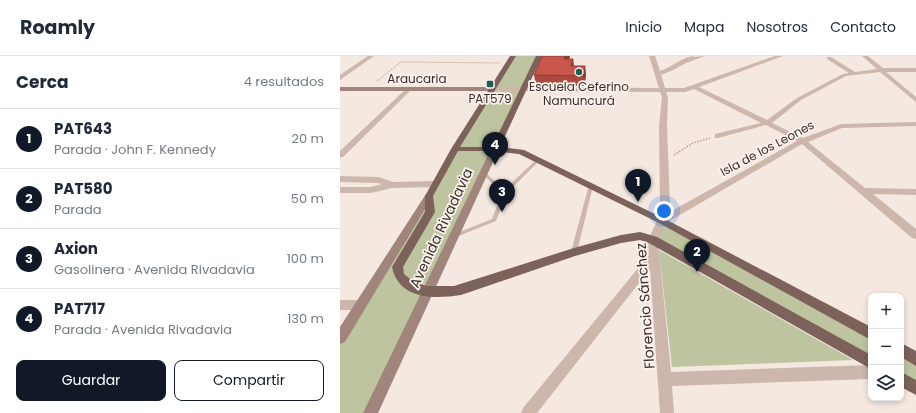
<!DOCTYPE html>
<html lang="es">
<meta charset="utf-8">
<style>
body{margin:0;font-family:Poppins,sans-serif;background:#f6f6f7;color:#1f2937}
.controls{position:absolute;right:12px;bottom:12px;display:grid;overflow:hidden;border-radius:8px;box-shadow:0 2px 6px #0003}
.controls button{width:36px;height:36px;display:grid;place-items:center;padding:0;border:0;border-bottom:1px solid #e0e1e3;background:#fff;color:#1f2937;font:20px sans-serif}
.you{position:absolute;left:324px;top:155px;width:14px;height:14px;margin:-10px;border:3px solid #fff;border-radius:50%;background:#1a73e8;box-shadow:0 0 0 6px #1a73e833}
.badge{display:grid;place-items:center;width:26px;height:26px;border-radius:50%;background:#111827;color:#fff;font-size:13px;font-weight:700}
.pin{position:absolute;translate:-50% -33px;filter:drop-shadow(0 1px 2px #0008)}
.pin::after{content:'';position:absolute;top:21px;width:14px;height:12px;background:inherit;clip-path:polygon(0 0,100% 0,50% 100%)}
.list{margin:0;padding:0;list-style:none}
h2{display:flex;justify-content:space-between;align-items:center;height:52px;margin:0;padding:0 16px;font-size:17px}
h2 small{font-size:13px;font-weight:400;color:#747a83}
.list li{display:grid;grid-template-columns:26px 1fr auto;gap:12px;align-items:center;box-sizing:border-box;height:60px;padding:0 16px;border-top:1px solid #e0e1e3}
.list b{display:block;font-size:15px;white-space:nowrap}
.list p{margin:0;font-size:13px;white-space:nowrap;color:#747a83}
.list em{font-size:13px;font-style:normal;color:#747a83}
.actions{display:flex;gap:8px;padding:12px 16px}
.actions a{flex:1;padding:9px 0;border:1px solid #111827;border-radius:8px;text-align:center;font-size:14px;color:#111827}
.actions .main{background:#111827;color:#fff}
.icon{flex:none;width:22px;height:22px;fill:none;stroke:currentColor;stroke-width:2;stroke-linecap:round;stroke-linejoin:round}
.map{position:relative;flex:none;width:576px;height:357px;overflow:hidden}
header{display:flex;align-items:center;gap:24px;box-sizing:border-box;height:56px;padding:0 20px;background:#fff;border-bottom:1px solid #e0e1e3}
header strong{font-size:19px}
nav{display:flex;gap:22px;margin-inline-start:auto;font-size:14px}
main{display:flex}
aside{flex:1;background:#fff}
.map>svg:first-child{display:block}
</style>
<header>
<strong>Roamly</strong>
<nav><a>Inicio</a><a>Mapa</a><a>Nosotros</a><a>Contacto</a></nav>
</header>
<main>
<aside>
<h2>Cerca<small>4 resultados</small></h2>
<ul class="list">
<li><span class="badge">1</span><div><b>PAT643</b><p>Parada · John F. Kennedy</p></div><em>20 m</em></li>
<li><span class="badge">2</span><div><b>PAT580</b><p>Parada</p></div><em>50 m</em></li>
<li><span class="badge">3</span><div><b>Axion</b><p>Gasolinera · Avenida Rivadavia</p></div><em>100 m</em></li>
<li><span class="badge">4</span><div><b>PAT717</b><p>Parada · Avenida Rivadavia</p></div><em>130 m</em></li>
</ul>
<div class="actions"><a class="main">Guardar</a><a>Compartir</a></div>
</aside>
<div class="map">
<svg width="576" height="357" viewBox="0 0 576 357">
<rect width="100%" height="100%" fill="#f4e8e0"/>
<path fill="#bdc49f" d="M173,0h26l-169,357h-30v-75z
M322,165l209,113v28l-218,-122z
M319,194l194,110 -181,7z
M561,294l15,9v29l-15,-9z"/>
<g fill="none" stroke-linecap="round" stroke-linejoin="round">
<path stroke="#b99f95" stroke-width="1" stroke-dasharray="1 1" stroke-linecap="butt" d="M37,25l24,-19 99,1"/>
<path stroke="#b99f95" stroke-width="1.5" stroke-dasharray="1.5 1.5" stroke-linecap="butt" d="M334,99l19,-12 17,-5"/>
<path fill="#cdb6ab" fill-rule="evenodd" d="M197,103h2l1,1 -34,34 -10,27 -40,16h-4l-1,-1 1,-1 40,-16 10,-26 -19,-19v-2h2l19,18z
M249,129h4v1l-16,66 -1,1h-4l-1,-1z"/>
<path fill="#cdb6ab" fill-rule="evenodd" d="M28,0h6l-34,24v-5z
M309,0h6l5,15c10,-3 24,-15 34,-15l-1,1 12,-1 -19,7 -13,7 -12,5 4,13h19l91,-32h8l-84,31 68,33 30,-22 46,-24 6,-1 -22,-14v-2h4l24,15 22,-3 -15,-13h6l15,12h33v4h-30l30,25v5l-36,-30 -34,4 -45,24 -29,23 31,15 38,-14 75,-2v4l-74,2 -34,14 57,46 51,1v6l-43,-1 43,35v10l-4,-1 -110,-94 -136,79 -8,17 13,132 200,-7v14l-199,7 2,27h-14l-10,-144 -113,144h-16l2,-5 126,-153 -1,-15 9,-19 3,-15 -1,-80 3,-29 -2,-5 -167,-1 -3,-2 3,-2 166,1zM354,33l67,34 -46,11v4h3l48,-13 31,16 -129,72 2,-7 -3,-80 1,-29 -2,-5h19z
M67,32l5,1 -69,68h-3v-6z
M0,120l39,1 14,5 42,-1 4,3 -4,3 -43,1 -21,5h-31v-6h31l11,-3 -4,-1 -38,-1z
M0,244h21l4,1 2,4 -2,4 -4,1h-21z"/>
<path fill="#a1847c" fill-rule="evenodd" d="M0,31h153l3,2 -3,2h-153z
M152,91h6l1,2 -121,264h-15z
M89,137l4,3 -88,146 -5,2v-17l86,-133z"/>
<path fill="#7d625b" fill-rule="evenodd" d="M170,0h6l-56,91h32l44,-91h6l-42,91 24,3 141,69 206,108v13l-212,-117 -140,-69 -24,-3h-37l-25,45 2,16 -32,55 1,7 11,9 12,3h27l120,-38 47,-13 19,-3 17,5 214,118v14l-222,-126 -9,-3 -19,3 -46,13 -114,39c-27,4 -62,5 -69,-28l33,-55v-16l26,-47z
M561,287l15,8v15l-15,-9z
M561,316l15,8v15l-15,-8z"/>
</g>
<path fill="#ac4a40" d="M230,0l-1,3h4l1,7h11l1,10 -2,10h-48l-2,-11z"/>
<path fill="#8c3c34" d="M225,0h5l-5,13 -1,-10z
M233,3l1,10 -2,8 -1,-11z
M245,10l1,10 -2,10 -1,-10z"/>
<path fill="#c8564a" stroke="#8c3c34" d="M202,0h23l-1,3h9l-2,7h14l-2,10 -49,-1z"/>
<g fill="#1e5e59" stroke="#fbf3ed" stroke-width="1.5">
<circle cx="239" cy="16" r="4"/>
<rect x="146" y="24" width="8" height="8" rx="2"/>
</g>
<g text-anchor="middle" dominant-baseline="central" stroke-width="3.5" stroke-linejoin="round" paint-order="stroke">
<g font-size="12" fill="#3b2d2b" stroke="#fbf3ed">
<text x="77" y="22">Araucaria</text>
<text transform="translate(427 92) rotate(-28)">Isla de los Leones</text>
</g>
<g font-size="12" fill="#3b2d2b" stroke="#fbf3ed">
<text x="239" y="30">Escuela Ceferino<tspan x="239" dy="14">Namuncurá</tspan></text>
<text x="150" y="42">PAT579</text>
</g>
<g font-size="14" fill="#3b2d2b" stroke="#fbf3ed">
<text transform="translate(101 172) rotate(-65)">Avenida Rivadavia</text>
<text transform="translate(305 250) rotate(-94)">Florencio Sánchez</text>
</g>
</g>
</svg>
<div class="controls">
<button>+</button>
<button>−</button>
<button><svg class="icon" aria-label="layers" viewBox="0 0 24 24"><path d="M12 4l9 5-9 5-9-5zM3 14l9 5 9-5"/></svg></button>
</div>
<div class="you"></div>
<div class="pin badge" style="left:298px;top:146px">1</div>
<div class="pin badge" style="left:357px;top:216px">2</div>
<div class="pin badge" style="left:162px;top:156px">3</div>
<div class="pin badge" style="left:155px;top:109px">4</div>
</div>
</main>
